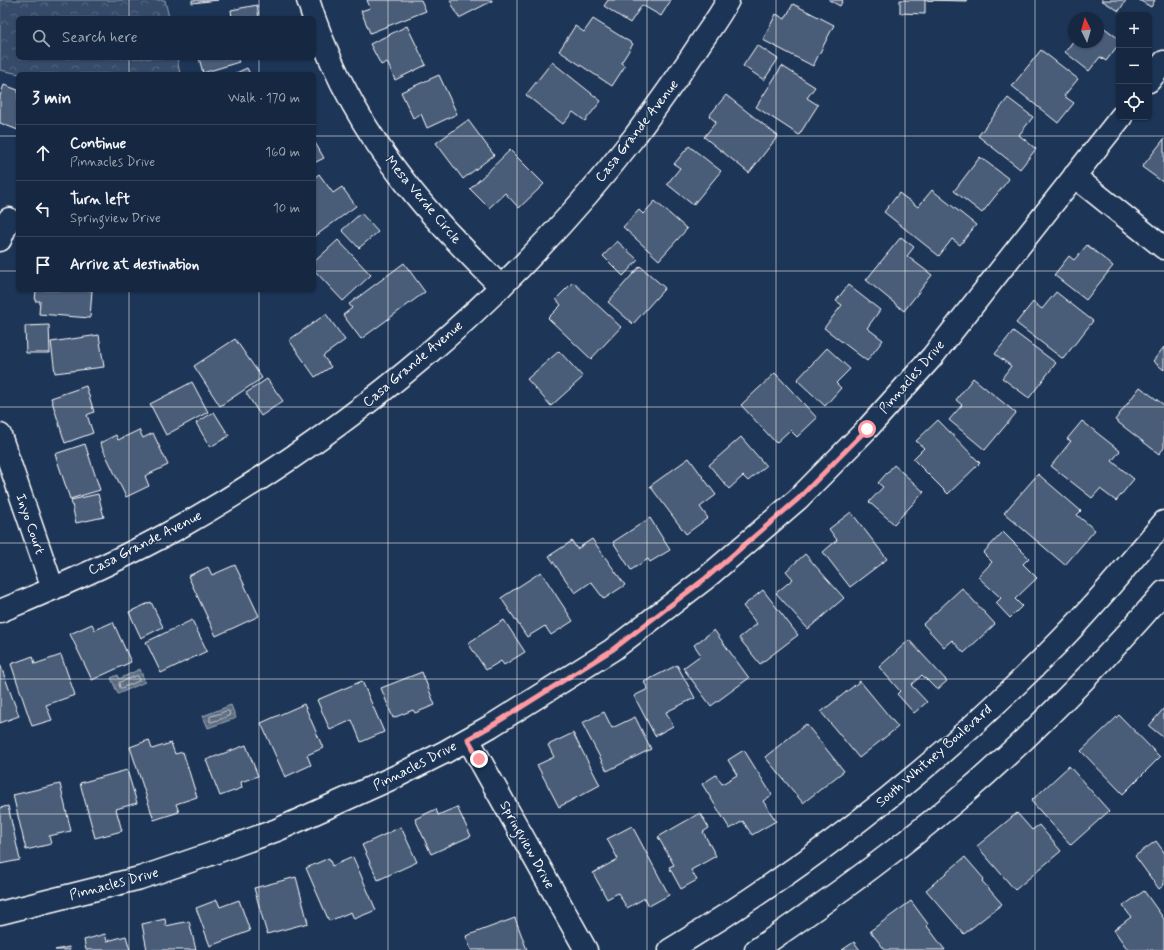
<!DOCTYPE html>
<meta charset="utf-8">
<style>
body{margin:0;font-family:Mynerve,sans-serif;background:#23344c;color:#f1f3f6}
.controls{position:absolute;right:12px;top:12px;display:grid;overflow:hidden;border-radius:6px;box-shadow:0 1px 3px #0004}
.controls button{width:36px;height:36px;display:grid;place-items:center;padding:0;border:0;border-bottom:1px solid #35445a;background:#162841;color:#f1f3f6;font:20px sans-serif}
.compass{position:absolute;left:1068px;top:12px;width:36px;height:36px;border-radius:50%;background:#162841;box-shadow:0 1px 3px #0004;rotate:355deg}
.stop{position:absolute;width:12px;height:12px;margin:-9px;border:3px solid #ff9aa2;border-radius:50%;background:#fff}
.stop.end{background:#ff9aa2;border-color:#fff;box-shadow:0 1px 4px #0008}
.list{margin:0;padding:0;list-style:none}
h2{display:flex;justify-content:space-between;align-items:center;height:52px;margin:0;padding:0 16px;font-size:17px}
h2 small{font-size:13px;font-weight:400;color:#9ea6b1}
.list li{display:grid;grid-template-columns:26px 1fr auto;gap:12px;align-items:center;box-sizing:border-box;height:56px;padding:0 16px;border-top:1px solid #35445a}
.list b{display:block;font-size:15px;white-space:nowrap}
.list p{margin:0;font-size:13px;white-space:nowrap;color:#9ea6b1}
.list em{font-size:13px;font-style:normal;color:#9ea6b1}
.icon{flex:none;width:22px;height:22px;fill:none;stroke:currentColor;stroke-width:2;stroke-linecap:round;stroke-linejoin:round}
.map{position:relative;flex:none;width:1164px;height:950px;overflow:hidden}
.search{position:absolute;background:#162841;box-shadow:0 1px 3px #0004;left:16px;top:16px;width:300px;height:44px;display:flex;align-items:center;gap:10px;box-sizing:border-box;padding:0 14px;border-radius:6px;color:#9ea6b1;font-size:15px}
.panel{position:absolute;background:#162841;box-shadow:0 1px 3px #0004;left:16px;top:72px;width:300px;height:220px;border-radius:6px}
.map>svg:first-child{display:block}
</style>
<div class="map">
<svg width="1164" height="950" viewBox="0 0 1164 950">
<defs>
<pattern id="park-crowns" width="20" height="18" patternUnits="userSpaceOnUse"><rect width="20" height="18" fill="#364b69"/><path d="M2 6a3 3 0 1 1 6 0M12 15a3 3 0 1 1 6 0" fill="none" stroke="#546680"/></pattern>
<pattern id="water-rules" width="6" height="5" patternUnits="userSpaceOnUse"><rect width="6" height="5" fill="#617289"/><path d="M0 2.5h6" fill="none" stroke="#555d67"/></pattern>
</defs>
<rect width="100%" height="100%" fill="#1d3557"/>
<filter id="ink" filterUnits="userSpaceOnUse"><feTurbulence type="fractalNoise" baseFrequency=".025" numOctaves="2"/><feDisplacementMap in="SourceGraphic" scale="8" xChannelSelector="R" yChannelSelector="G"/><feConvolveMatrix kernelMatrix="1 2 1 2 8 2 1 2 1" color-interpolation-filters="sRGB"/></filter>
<g filter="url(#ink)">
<path fill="url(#park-crowns)" stroke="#9aa5b4" d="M0,0h165l4,18h-151v40h159l3,16h-160l-20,-4z"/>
<path fill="url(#water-rules)" stroke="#a0aab8" d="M140,669l5,13 -27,12 -7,-16 7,-3 1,4z
M231,705l5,13 -28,10 -5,-12z"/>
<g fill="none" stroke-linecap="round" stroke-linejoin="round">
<path stroke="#c0c7d0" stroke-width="1" d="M136,676h2l1,5 -17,7h-2l-1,-5z
M227,711l3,1 -1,4 -17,6h-2v-5z"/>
</g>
<path fill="#4a5d79" stroke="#fff" d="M192,0h26l-26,3z
M367,0h54l5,11 -56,22 -9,-22 9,-3z
M450,0h42v1l-33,17z
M608,0h63l-10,16 -19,-11 -12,18 -26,-17z
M829,0h14l-3,6z
M900,0h67v1l-42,-1v14l-25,-1z
M1101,0h25l-7,11z
M1139,0h16l-4,7z
M793,4l41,21 -21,41 -50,-26 13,-26 9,5z
M257,5l2,13h-27l-1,-8z
M593,19l40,25 -12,19 4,3 -13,20 -53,-35 16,-25 9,6z
M1098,23l21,16v5l-13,17 -6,-4 -11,14 -24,-19 9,-12v2h24z
M407,26l19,39 -31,15 -8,-18 -6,3 -11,-21z
M757,45l21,14 -14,21 -21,-14z
M1041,50l37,29 -14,17 10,7 -16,20 -46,-37z
M199,58h38l2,4 -36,11z
M552,62l49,39 -16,20 -12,-9 -10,12 -37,-29z
M782,66l33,21 -8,11 11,7 -19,30 -43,-28z
M247,68l3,6h-16z
M439,75l18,39 -30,14 -6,-14 -8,4 -12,-26z
M4,85l14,5v40l-18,-7v-27z
M726,95l52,41 -29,37 -45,-36 12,-15 -7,-6z
M1008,98l25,19 -14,18 17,14 -16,20 -42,-33z
M468,120l26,35 -31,24 -27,-36z
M1164,139v44l-22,-16z
M314,141l10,17 -10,5z
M689,146l32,25 -28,34 -26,-21 13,-16 -6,-4z
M510,150l34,34 -25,24 -14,-15 -16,15 -19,-19z
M980,157l29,22 -27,34 -28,-22z
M319,174l14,19 9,-6 14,19 -42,31v-59z
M932,190l44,35 -16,20 -8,-6 -13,17 -55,-44 15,-19 19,14z
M655,201l32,28 -28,31 -36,-33 16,-17 4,4z
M361,213l17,19 -19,16 -17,-18z
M901,237l13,10 -7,9 25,19 -28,36 -38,-31z
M338,240l33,35 -28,26 -29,-31v-8z
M617,241l21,19 -15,16 -20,-20z
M1087,245l26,21 -27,34 -32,-25 15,-19 5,4z
M404,263l21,29 -64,47 -18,-24 9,-7 -3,-4z
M640,266l25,22 -32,36 -25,-22z
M573,282l48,45 -30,32 -43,-41 13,-13 -5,-6z
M848,285l32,25 -13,18 16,12 -16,21 -43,-33 18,-23 -6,-4z
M36,290h56l-2,28 -51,-4 1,-13h-5z
M1056,292l37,29 -30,38 -47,-36 17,-21 9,7z
M326,314l19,26 -22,16 8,11 -16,10 -26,-37z
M49,325l1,28h-24l-1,-27z
M1013,331l43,32 -27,35 -27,-20 9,-12 -16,-12z
M99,335l5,32 -49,6 -4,-31z
M235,339l27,39 -42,28 -26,-40z
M1164,347v23l-11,-9z
M827,348l23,21 -14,14 5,5 -16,18 -28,-26z
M559,351l24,26 -32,29 -24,-27z
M775,373l42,45 -20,19 -7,-7 -14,13 -35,-38z
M973,378l43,35 -31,37 -36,-30 13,-15 -6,-5z
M267,379l16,22 -22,15 -15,-23z
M192,382l16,30 -42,23 -16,-31z
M86,386l8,26 -7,3 6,18 -28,10 -14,-45z
M1140,387l24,18v43l-5,6 -44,-34z
M214,412l15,24 -19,11 -14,-24z
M938,420l42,43 -32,31 -35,-35 11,-11 -8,-7z
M1082,421l38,30 -8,10 22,18 -18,22 -16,-12 -8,9 -41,-32 20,-25 -4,-2z
M139,430l4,8 10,-5 15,32 -23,11 4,10 -23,11 -26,-54 16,-8 2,5z
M741,437l25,29 -18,15 -5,-5 -14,13 -20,-24z
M85,444l15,46 -30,9 -15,-45z
M689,458l27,37 -16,12 8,11 -22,16 -36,-48z
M894,465l30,27 -30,32 -25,-22 14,-15 -5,-4z
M1038,474l43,37 -4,4 18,15 -30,35 -61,-52z
M98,494l6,23 -28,6 -5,-23z
M851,512l36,47 -37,28 -27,-35 14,-12 -8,-11z
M650,518l20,32 -20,12 -2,-3 -17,11 -18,-28z
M1003,532l26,26 -6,6 14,14 -22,21 7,7 -12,12 -14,-15 5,-5 -23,-21 14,-15 -9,-9z
M592,539l33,46 -21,14 -13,-17 -16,11 -26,-37 23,-15 5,8z
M805,554l39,44 -36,31 -32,-36 17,-14 -7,-8z
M235,565l24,51 -43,20 -28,-60 20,-9 4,8z
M541,572l32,49 -22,14 -6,-9 -18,11 -26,-39z
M962,588l33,36 -31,29 -12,-13 -8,7 -21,-23z
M763,590l35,45 -38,29 -21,-26 18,-14 -14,-18z
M151,602l12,25 -22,11 -12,-26z
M192,620l15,31 -46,22 -15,-31z
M504,620l21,32 -21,13 -3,-4 -15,9 -18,-27z
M113,622l18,40 -39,18 -22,-46 22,-10 3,6z
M714,630l35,48 -38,28 -28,-38 18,-13 -7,-10z
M909,640l38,41 -10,9 -15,-15 -11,10 16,17 -13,11 -17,-19 3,-3 -21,-24z
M61,655l14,40 -29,10 6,15 -20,6 -21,-62 22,-8 2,8z
M0,664l19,52 -19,7z
M677,665l18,33 -29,14 7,14 -18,10 -21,-40 14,-7 -4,-7z
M422,672l13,33 -20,8 -2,-3 -20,8 -12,-30z
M362,681l22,51 -23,10 -9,-22 -22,10 -13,-30z
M860,681l38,46 -39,31 -38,-46z
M304,704l19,44 -16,7 4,10 -26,12 -24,-54z
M1164,708v30l-15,-12z
M604,712l8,16 23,-11 16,32 -44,22 -25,-48z
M1119,715l41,42 -37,37 -42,-43z
M806,724l38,47 -41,32 -38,-46z
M573,733l27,52 -41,22 -22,-42 17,-8 -6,-12z
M149,740l3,9 19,-6 4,11 8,-2 14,45 -21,7 3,8 -25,8 -24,-73z
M246,745l12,31 -17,6 1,6 -22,8 -14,-36z
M744,750l28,45 -9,6 13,20 -24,14 -9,-14 -13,8 -28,-45 14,-9 6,9 15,-9 -9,-15z
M1069,766l40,45 -38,34 -40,-44z
M127,770l10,33 -21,6 6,22 -27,7 -15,-55z
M60,784l11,47 -22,5 2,8 -25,6 -13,-55z
M8,806l12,54 -20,4v-56z
M457,807l14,29 -40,18 -16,-35 21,-10 2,6z
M700,813l9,15 -6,4 13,24 -25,14 6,10 -16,9 -12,-22 5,-2 -16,-28z
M1017,813l15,17 7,-5 22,26 -46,39 -38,-44z
M632,826l37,69 -20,11 -4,-8 -18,10 -9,-15 -11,6 -14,-26 25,-14 -11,-20z
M401,827l16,35 -39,18 -16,-35z
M1156,841l8,11v33l-5,4 -24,-33z
M353,857l23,53 -22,9 -3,-7 -22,9 -23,-53 23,-10 3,8z
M965,857l19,22 -2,2 20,23 -38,30 -38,-44z
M296,877l12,46 -41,11 -13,-46z
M1144,891l20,28v31h-36l-14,-20 17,-13 -8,-11z
M217,900l3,7 19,-7 11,31 -40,15 -14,-38z
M911,901l17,23 -1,2 18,24h-60l-15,-19z
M515,918l12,32h-56l-5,-14z
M165,919l1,7 23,-5 7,29h-49l-5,-26z
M105,934l2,7 19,-5 4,14h-44l-2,-10z
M854,942l6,8h-18z
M69,947l1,3h-15z"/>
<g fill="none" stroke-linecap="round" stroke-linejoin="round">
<defs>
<path id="minor" d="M308,0l6,18
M314,18c21,59 53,116 91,164 29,38 63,71 96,105
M1149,81l15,-19
M1074,176l90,72
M0,240l9,-21
M0,435l53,154
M0,611c61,-25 123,-52 180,-84 175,-99 332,-231 455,-391 22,-30 44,-60 64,-91 10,-15 21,-29 29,-45
M468,739l118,211
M0,913l140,-35 68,-23 69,-25 120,-54 48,-24 46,-26 121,-76 94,-72 92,-79 69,-70 65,-72 189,-240
M670,950c143,-86 276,-191 392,-311 36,-37 69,-78 102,-117
M756,950c69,-47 137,-96 201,-150 75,-64 143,-134 207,-208"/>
</defs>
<use href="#minor" stroke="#fff" stroke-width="25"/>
<use href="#minor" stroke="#1d3557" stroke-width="22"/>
</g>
</g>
<g fill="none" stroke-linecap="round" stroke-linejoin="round" filter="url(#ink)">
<path stroke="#ff9aa2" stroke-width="5" d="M479,759l-11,-20 23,-13 121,-76 94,-72 92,-79 69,-70"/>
</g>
<path fill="none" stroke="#fff" stroke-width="1" stroke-opacity="0.55" d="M129,0v18M259,0v18M388,0v950M517,0v950M647,0v950M776,0v950M905,0v950M1035,0v950M129,58v16M259,58v16M0,136h18M314,136h850M0,271h18M314,271h850M129,290v660M259,290v660M0,407h1164M0,543h1164M0,679h1164M0,814h1164"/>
<g text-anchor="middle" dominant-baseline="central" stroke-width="3" stroke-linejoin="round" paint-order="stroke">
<g font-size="14" fill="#fff" stroke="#1d3557">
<text transform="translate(637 131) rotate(-52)">Casa Grande Avenue</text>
<text transform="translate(423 200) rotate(50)">Mesa Verde Circle</text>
<text transform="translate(413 364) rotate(-40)">Casa Grande Avenue</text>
<text transform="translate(912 377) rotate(-49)">Pinnacles Drive</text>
<text transform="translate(30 524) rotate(71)">Inyo Court</text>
<text transform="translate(145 543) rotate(-27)">Casa Grande Avenue</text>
<text transform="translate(934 756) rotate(-41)">South Whitney Boulevard</text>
<text transform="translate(415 766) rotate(-27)">Pinnacles Drive</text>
<text transform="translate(527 845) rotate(61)">Springview Drive</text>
<text transform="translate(114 884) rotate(-15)">Pinnacles Drive</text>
</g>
</g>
</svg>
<div class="controls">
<button>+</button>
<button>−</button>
<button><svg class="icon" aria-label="locate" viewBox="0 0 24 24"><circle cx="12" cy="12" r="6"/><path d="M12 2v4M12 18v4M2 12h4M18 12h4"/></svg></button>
</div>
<svg class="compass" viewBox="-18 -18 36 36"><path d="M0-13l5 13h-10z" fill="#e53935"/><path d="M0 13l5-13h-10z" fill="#9ea6b1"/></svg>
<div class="stop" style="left:867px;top:429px"></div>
<div class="stop end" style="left:479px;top:759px"></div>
<div class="search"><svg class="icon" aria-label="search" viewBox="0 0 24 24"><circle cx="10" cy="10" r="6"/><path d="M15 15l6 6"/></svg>Search here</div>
<section class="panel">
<h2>3 min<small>Walk · 170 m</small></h2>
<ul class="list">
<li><svg class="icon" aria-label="ahead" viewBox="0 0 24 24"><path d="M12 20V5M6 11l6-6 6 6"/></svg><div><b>Continue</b><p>Pinnacles Drive</p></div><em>160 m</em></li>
<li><svg class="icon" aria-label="left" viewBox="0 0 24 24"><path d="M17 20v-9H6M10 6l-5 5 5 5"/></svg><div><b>Turn left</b><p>Springview Drive</p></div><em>10 m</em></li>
<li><svg class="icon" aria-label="arrive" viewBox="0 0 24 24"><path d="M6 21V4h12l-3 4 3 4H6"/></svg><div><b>Arrive at destination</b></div></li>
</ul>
</section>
</div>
